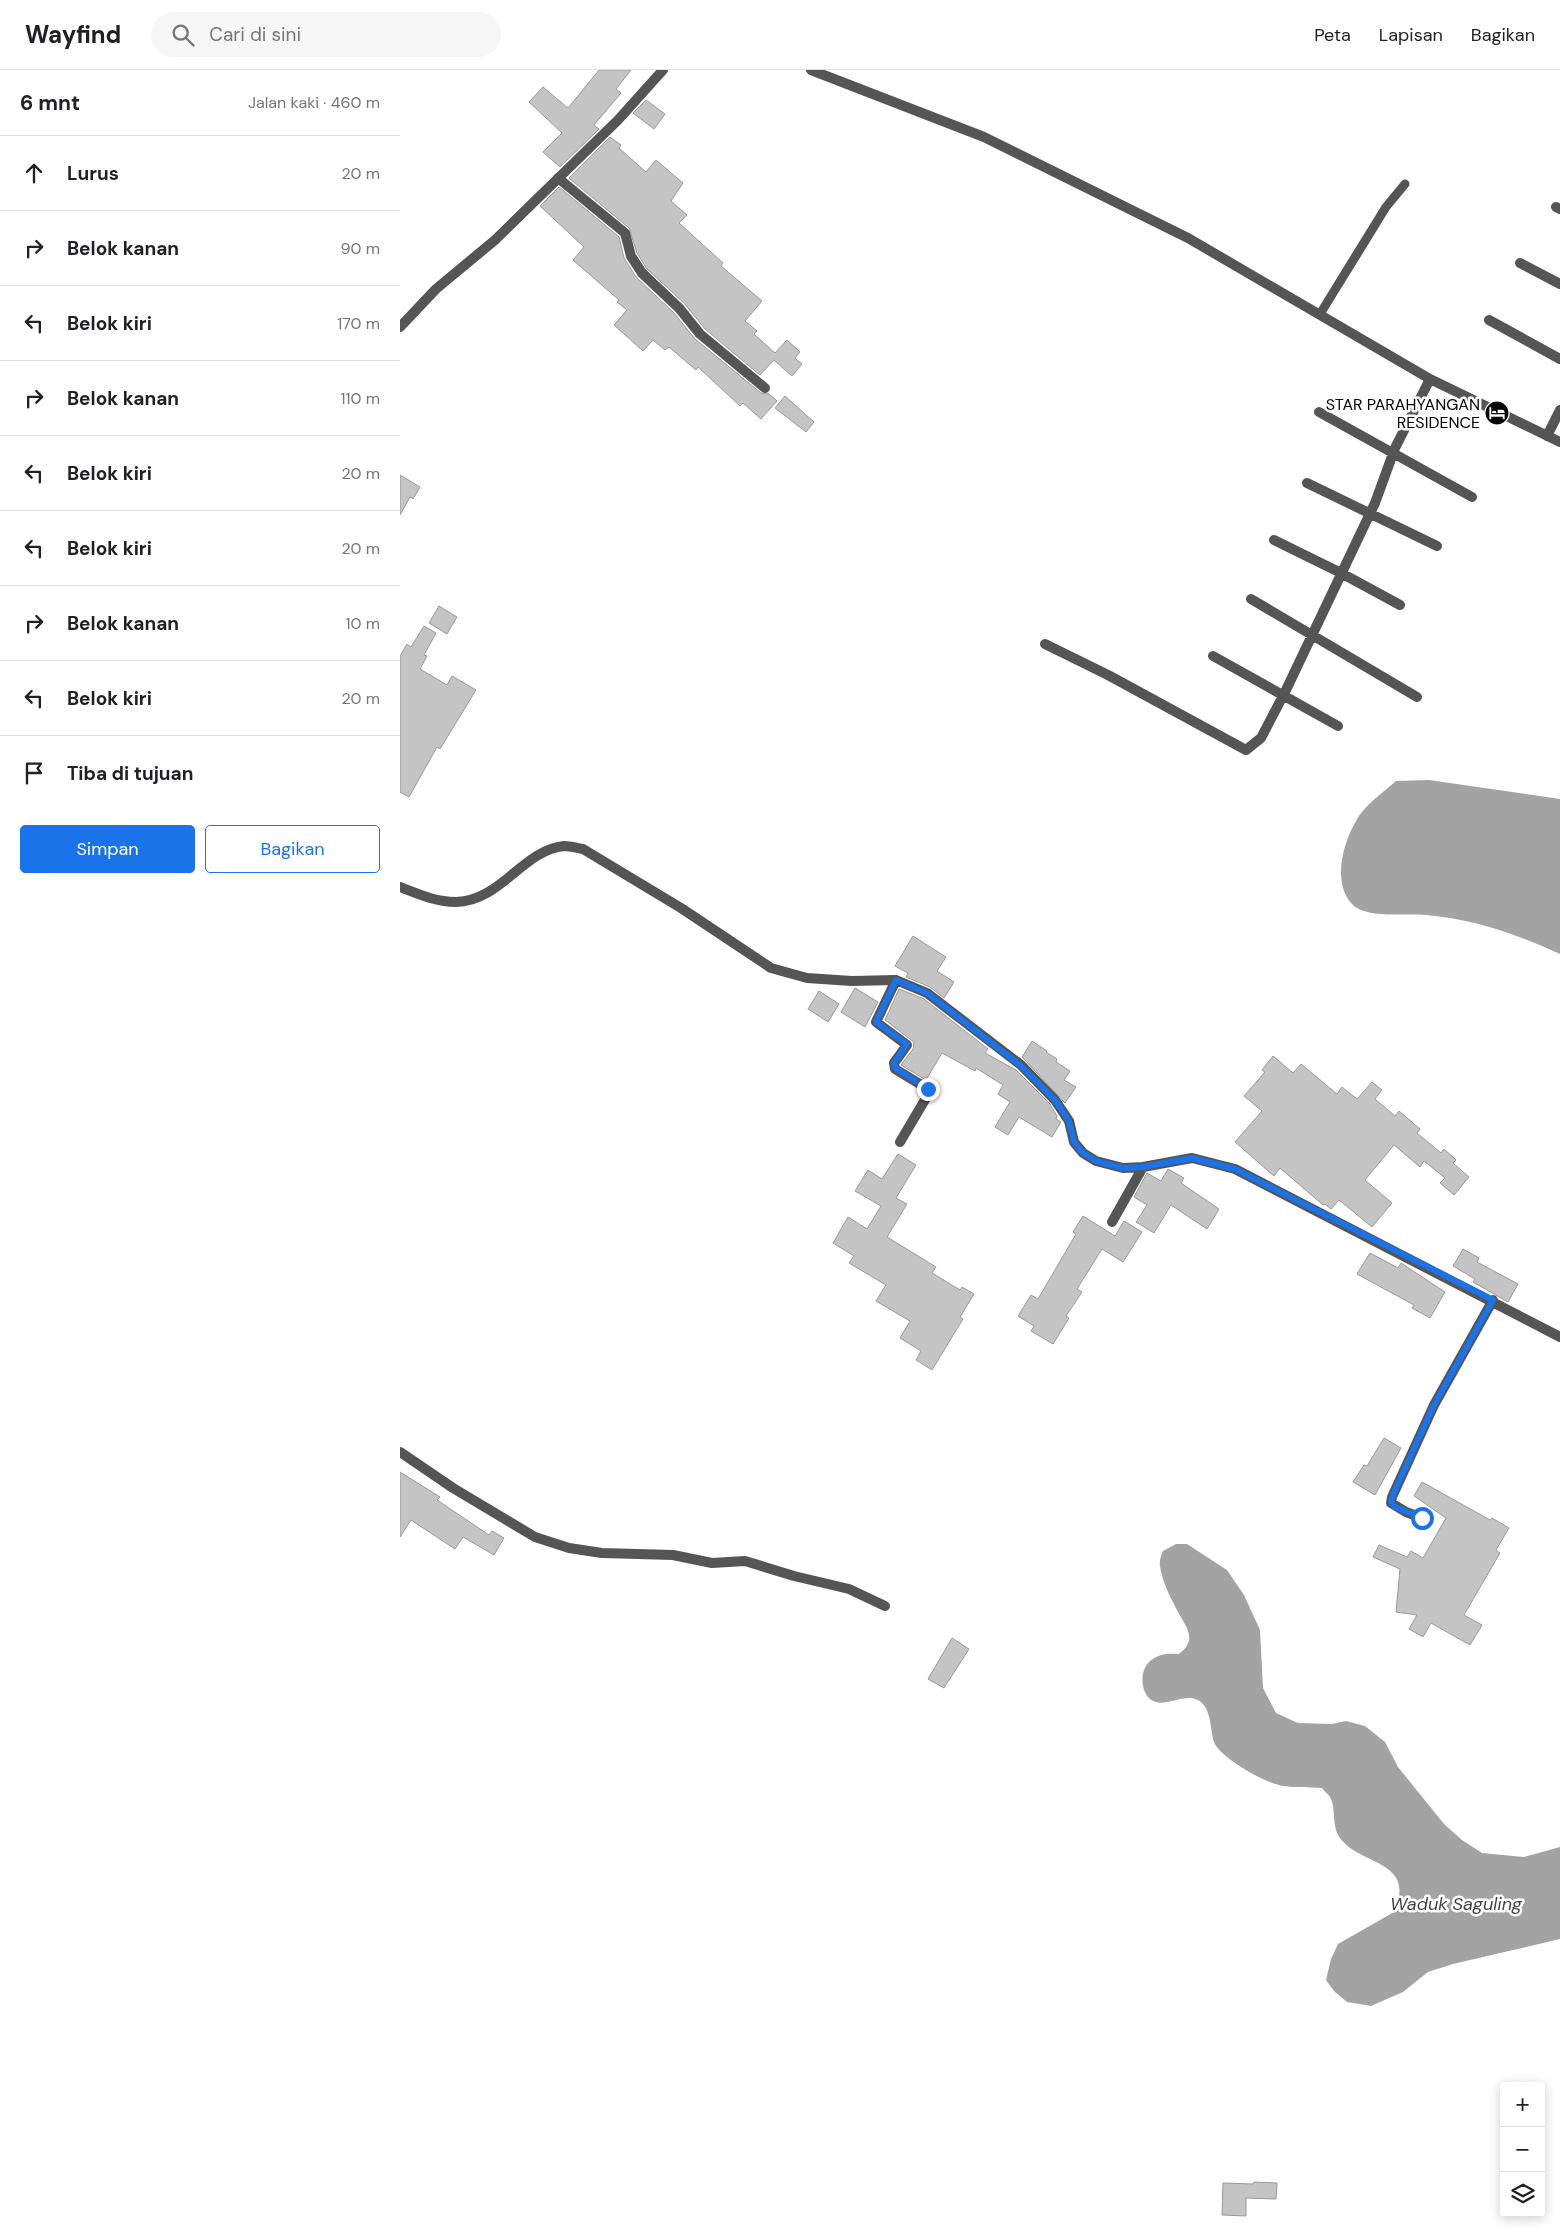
<!DOCTYPE html>
<html lang="id">
<meta charset="utf-8">
<style>
body{margin:0;font-family:"DM Sans",sans-serif;background:#f6f6f6;color:#202124}
.controls{position:absolute;right:15px;bottom:15px;display:grid;overflow:hidden;border-radius:5px;box-shadow:0 2px 12px #0003}
.controls button{width:45px;height:45px;display:grid;place-items:center;padding:0;border:0;border-bottom:1px solid #e0e0e0;background:#fff;color:#202124;font:25px sans-serif}
.stop{position:absolute;width:15px;height:15px;margin:-11px;border:4px solid #1a73e8;border-radius:50%;background:#fff}
.stop.end{background:#1a73e8;border-color:#fff;box-shadow:0 1px 5px #0008}
.list{margin:0;padding:0;list-style:none}
h2{display:flex;justify-content:space-between;align-items:center;height:65px;margin:0;padding:0 20px;font-size:21px}
h2 small{font-size:16px;font-weight:400;color:#757577}
.list li{display:grid;grid-template-columns:32px 1fr auto;gap:15px;align-items:center;box-sizing:border-box;height:75px;padding:0 20px;border-top:1px solid #e0e0e0}
.list b{display:block;font-size:19px;white-space:nowrap}
.list em{font-size:16px;font-style:normal;color:#757577}
.actions{display:flex;gap:10px;padding:15px 20px}
.actions a{flex:1;padding:11px 0;border:1px solid #1a73e8;border-radius:5px;text-align:center;font-size:18px;color:#1a73e8}
.actions .main{background:#1a73e8;color:#fff}
.icon{flex:none;width:28px;height:28px;fill:none;stroke:currentColor;stroke-width:2;stroke-linecap:round;stroke-linejoin:round}
.map{position:relative;flex:none;width:1160px;height:2162px;overflow:hidden}
header{display:flex;align-items:center;gap:30px;box-sizing:border-box;height:70px;padding:0 25px;background:#fff;border-bottom:1px solid #e0e0e0}
header strong{font-size:24px}
nav{display:flex;gap:28px;margin-inline-start:auto;font-size:18px}
.search{width:350px;height:45px;background:#f6f6f6;display:flex;align-items:center;gap:12px;box-sizing:border-box;padding:0 18px;border-radius:28px;color:#757577;font-size:19px}
main{display:flex}
aside{flex:1;background:#fff}
.map>svg:first-child{display:block}
</style>
<header>
<strong>Wayfind</strong>
<div class="search"><svg class="icon" aria-label="search" viewBox="0 0 24 24"><circle cx="10" cy="10" r="6"/><path d="M15 15l6 6"/></svg>Cari di sini</div>
<nav><a>Peta</a><a>Lapisan</a><a>Bagikan</a></nav>
</header>
<main>
<aside>
<h2>6 mnt<small>Jalan kaki · 460 m</small></h2>
<ul class="list">
<li><svg class="icon" aria-label="ahead" viewBox="0 0 24 24"><path d="M12 20V5M6 11l6-6 6 6"/></svg><div><b>Lurus</b></div><em>20 m</em></li>
<li><svg class="icon" aria-label="right" viewBox="0 0 24 24"><path d="M7 20v-9h11M14 6l5 5-5 5"/></svg><div><b>Belok kanan</b></div><em>90 m</em></li>
<li><svg class="icon" aria-label="left" viewBox="0 0 24 24"><path d="M17 20v-9H6M10 6l-5 5 5 5"/></svg><div><b>Belok kiri</b></div><em>170 m</em></li>
<li><svg class="icon" aria-label="right" viewBox="0 0 24 24"><path d="M7 20v-9h11M14 6l5 5-5 5"/></svg><div><b>Belok kanan</b></div><em>110 m</em></li>
<li><svg class="icon" aria-label="left" viewBox="0 0 24 24"><path d="M17 20v-9H6M10 6l-5 5 5 5"/></svg><div><b>Belok kiri</b></div><em>20 m</em></li>
<li><svg class="icon" aria-label="left" viewBox="0 0 24 24"><path d="M17 20v-9H6M10 6l-5 5 5 5"/></svg><div><b>Belok kiri</b></div><em>20 m</em></li>
<li><svg class="icon" aria-label="right" viewBox="0 0 24 24"><path d="M7 20v-9h11M14 6l5 5-5 5"/></svg><div><b>Belok kanan</b></div><em>10 m</em></li>
<li><svg class="icon" aria-label="left" viewBox="0 0 24 24"><path d="M17 20v-9H6M10 6l-5 5 5 5"/></svg><div><b>Belok kiri</b></div><em>20 m</em></li>
<li><svg class="icon" aria-label="arrive" viewBox="0 0 24 24"><path d="M6 21V4h12l-3 4 3 4H6"/></svg><div><b>Tiba di tujuan</b></div></li>
</ul>
<div class="actions"><a class="main">Simpan</a><a>Bagikan</a></div>
</aside>
<div class="map">
<svg width="1160" height="2162" viewBox="0 0 1160 2162">
<rect width="100%" height="100%" fill="#fff"/>
<path fill="#a3a3a3" d="M1029,710l131,19v155c-43,-20 -87,-35 -134,-39 -21,-2 -60,4 -74,-11 -20,-21 -9,-61 4,-83 8,-16 27,-28 40,-40z
M776,1474h11l40,26 17,25 16,35 3,58 13,25 22,10 34,1 14,-3 19,5 20,16 13,25 46,57 18,16 20,13 42,4 36,-10v92l-107,25 -25,8 -25,20 -32,14 -24,-4 -13,-11 -8,-11 5,-21 7,-15 56,-32c24,-54 -37,-45 -56,-77 -6,-11 -2,-28 -8,-38 -2,-3 -6,-6 -8,-9 -13,-1 -26,0 -39,-2 -16,-2 -63,-28 -69,-44 -4,-12 -2,-34 -16,-42 -15,-8 -35,10 -48,-1 -10,-9 -10,-29 0,-38 8,-7 19,-8 29,-7 20,-15 6,-28 -2,-44 -7,-13 -15,-29 -17,-44 -1,-5 1,-10 3,-15z"/>
<path fill="#c4c4c4" stroke="#999" d="M199,0h32l-15,19 5,4 -27,32 5,4 -39,38 -17,-15 19,-19 -33,-31 14,-15 25,21z
M246,30l19,14 -11,15 -21,-16z
M210,67l11,8 -2,3 27,24 10,-12 27,23 -12,18 16,14 -8,8 44,40 -2,3 41,35 -17,20 12,10 -3,3 21,19 12,-13 13,12 -5,6 7,6 -10,12 -18,-16 -14,15 -55,-46 -21,-26 -37,-34 -10,-16 -8,-25 -60,-50z
M159,117l60,50 5,21 12,19 38,36 21,26 66,54 8,1 8,7 -16,18 -18,-16 -3,3 -42,-39 -2,3 -27,-23 -4,3 -12,-10 -10,11 -29,-26 13,-15 -10,-8 2,-2 -46,-40 11,-13 -44,-41z
M385,326l29,26 -8,10 -31,-24z
M0,405l20,12 -7,12 -3,-2 -10,18z
M39,536l18,11 -10,17 -18,-11z
M24,556l12,7 -12,22 3,1 -7,13 27,16 5,-9 24,14 -36,59 -3,-2 -28,50 -9,-5v-136l7,-12 4,3z
M513,866l33,21 -9,14 17,11 -10,16 -14,-11 -24,-10 2,-4 -13,-7z
M455,918l23,14 -13,25 -24,-15z
M499,919l25,10 64,50 -3,4 31,17 34,34 7,12 -1,3 5,3 -9,15 -33,-20 -11,18 -13,-8 15,-25 -12,-8 5,-9 -27,-17 -1,3 -33,-18 -16,27 -25,-15 12,-16 1,-7 -29,-22z
M419,921l20,13 -11,18 -20,-13z
M632,971l15,10 -1,1 11,7 -1,3 14,9 -6,9 12,7 -11,16 -43,-46z
M873,986l20,17 8,-9 36,30 5,-7 15,12 15,-17 10,8 -7,9 20,17 4,-5 21,18 -3,4 24,20 3,-4 12,11 -3,3 16,14 -15,18 -14,-12 5,-5 -21,-17 -4,6 -26,-22 -29,35 27,23 -20,24 -33,-27 -8,9 -6,-5 -2,1 -43,-37 -6,8 -39,-34 27,-31 -18,-15 21,-24 -3,-2z
M498,1084l18,11 -20,33 11,6 -20,33 49,30 -4,6 28,17 2,-3 12,7 -14,23 3,2 -31,51 -16,-10 5,-9 -21,-13 10,-17 -34,-20 10,-16 -37,-22 5,-7 -21,-13 15,-26 19,12 14,-23 -26,-15 13,-21 14,9z
M768,1099l16,9 -3,5 38,26 -12,20 -36,-24 -17,28 -18,-11 11,-17 -13,-8 13,-24 14,8z
M683,1146l32,20 9,-15 18,11 -19,30 -21,-13 -25,40 5,3 -16,24 3,2 -16,26 -22,-13 3,-5 -16,-10 13,-21 7,4 38,-65 -3,-2z
M1063,1179l16,9 -2,4 41,22 -10,18 -35,-20 2,-3 -22,-13z
M970,1183l28,15 3,-5 44,29 -15,26 -18,-10 2,-3 -57,-31z
M984,1368l17,10 -26,47 -22,-13 11,-17 3,1z
M0,1402l40,25 -3,3 52,35 3,-4 12,7 -10,17 -31,-18 -8,12 -44,-29 -11,17z
M1022,1412l68,38 2,-2 17,10 -13,22 4,3 -36,62 18,10 -12,20 -39,-22 -8,14 -14,-8 8,-14 -21,-3 4,-43 -27,-12 6,-12 28,12 4,-6 12,7 23,-40 -32,-22z
M552,1568l17,11 -25,39 -16,-9z
M854,2112l23,1 -1,16 -30,-1v18l-24,-1 1,-32 30,1z"/>
<g fill="none" stroke-linecap="round" stroke-linejoin="round">
<path stroke="#555" stroke-width="9" d="M920,244l66,-107 19,-23"/>
<path stroke="#555" stroke-width="10" d="M411,0l173,67 204,101 242,141 130,63
M158,108l67,55 6,23 11,17 37,35 21,26 65,54
M1156,137l4,2
M1120,193l40,21
M1089,250l71,39
M0,257l36,-38 59,-49 123,-120 45,-50
M919,342l153,85
M1147,366l13,-26
M907,413l130,63
M874,470l67,33 59,32
M851,529l166,98
M645,574l63,31 138,75 15,-12 25,-48 89,-187 20,-55 35,-69
M813,586l125,70
M0,817c18,7 36,15 56,15 45,-1 67,-52 108,-56 6,0 13,2 19,3l98,59 90,60 36,10 45,3 44,-1 31,13 94,72 34,35 14,21 5,21 9,11 13,8 27,7 20,-1 49,-9 43,11 325,168
M496,910l-20,42 31,23 -13,18 1,6 33,20 1,4 -29,49
M712,1152l31,-55
M0,1382l53,36 82,49 34,11 33,5 71,2 39,8 33,-2 49,15 55,13 36,17
M1022,1448l-16,-6 -15,-9 1,-6 42,-92 59,-105"/>
</g>
<g fill="none" stroke-linecap="round" stroke-linejoin="round">
<path stroke="#1a73e8" stroke-width="6" d="M528,1019l-33,-21 -1,-5 13,-19 -31,-22 20,-42 31,13 93,72 35,35 14,21 5,21 9,11 13,8 27,7 20,-1 49,-9 43,11 258,131 -59,105 -42,92 -1,6 4,4 27,11"/>
</g>
<defs>
<symbol id="hotel-disc" viewBox="-11 -11 22 22"><circle r="9.5" fill="#000" stroke="#fff"/><path d="M-6-4.5h1.5V1H6V5H4.5V3h-9V5H-6ZM-4 0a1.8 1.8 0 1 1 3.6 0ZM.5 0V-2.5h3Q6-2.5 6 0Z" fill="#fff"/></symbol>
</defs>
<g fill-rule="evenodd">
<use href="#hotel-disc" x="1083" y="329" width="28" height="28"/>
</g>
<g text-anchor="middle" dominant-baseline="central" stroke-width="5" stroke-linejoin="round" paint-order="stroke">
<g font-size="16" fill="#000" stroke="#fff" text-anchor="end">
<text x="1080" y="334">STAR PARAHYANGAN<tspan x="1080" dy="18">RESIDENCE</tspan></text>
</g>
<g font-size="18" font-style="italic" fill="#444" stroke="#fff">
<text x="1056" y="1834">Waduk Saguling</text>
</g>
</g>
</svg>
<div class="controls">
<button>+</button>
<button>−</button>
<button><svg class="icon" aria-label="layers" viewBox="0 0 24 24"><path d="M12 4l9 5-9 5-9-5zM3 14l9 5 9-5"/></svg></button>
</div>
<div class="stop" style="left:1022px;top:1448px"></div>
<div class="stop end" style="left:528px;top:1019px"></div>
</div>
</main>
